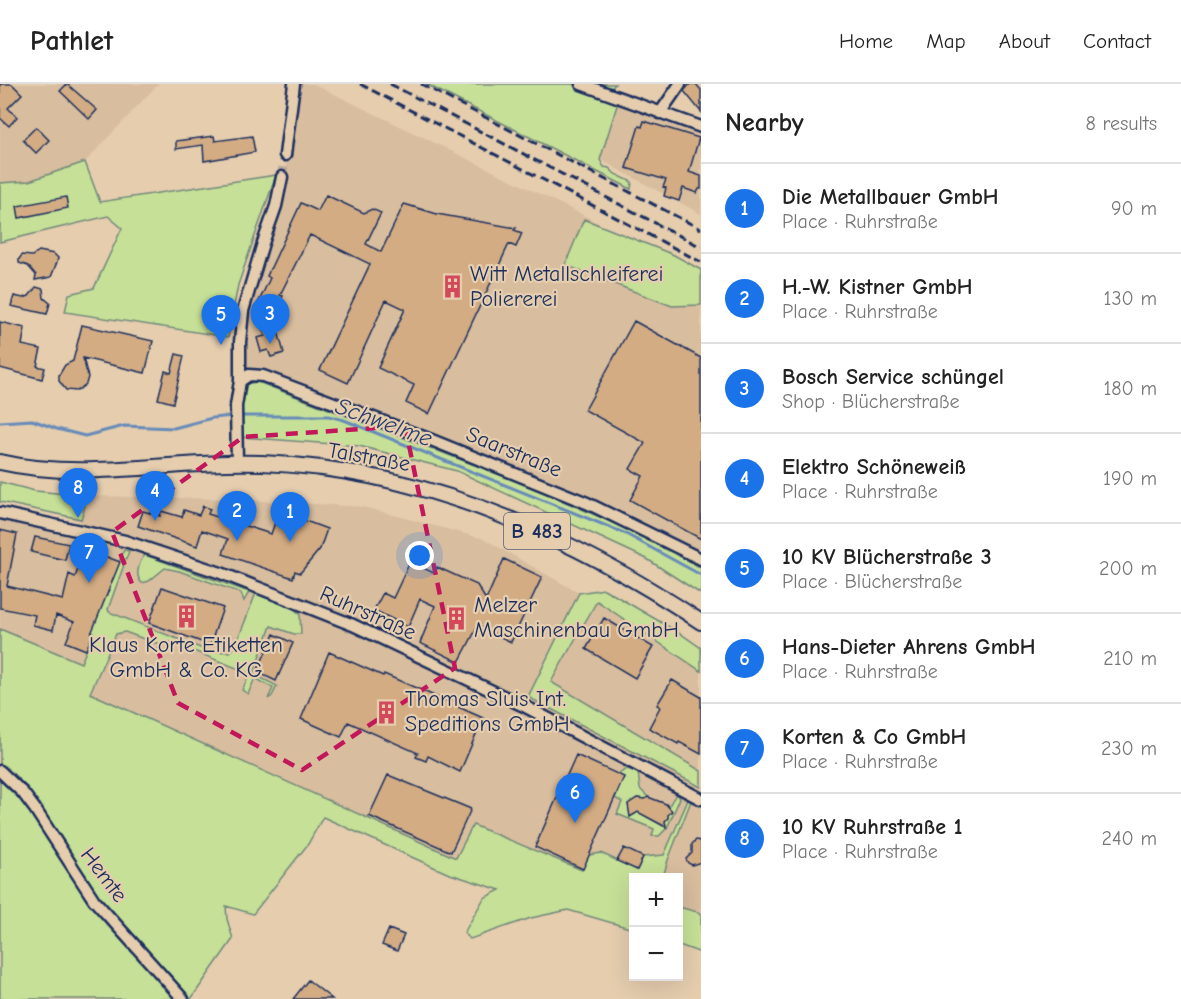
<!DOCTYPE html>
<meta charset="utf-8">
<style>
body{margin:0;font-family:"Comic Neue",sans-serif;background:#f2f2f2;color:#222}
.controls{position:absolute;right:18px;bottom:18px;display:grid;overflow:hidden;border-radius:0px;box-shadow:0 6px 24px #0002}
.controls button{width:54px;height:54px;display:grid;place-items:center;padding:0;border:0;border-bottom:2px solid #e0e0e0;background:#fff;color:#222;font:30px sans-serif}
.you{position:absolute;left:420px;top:472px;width:21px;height:21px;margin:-15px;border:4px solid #fff;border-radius:50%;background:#1a73e8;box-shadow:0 0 0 9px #1a73e833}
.badge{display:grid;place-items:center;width:39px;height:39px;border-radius:50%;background:#1a73e8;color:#fff;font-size:20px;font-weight:700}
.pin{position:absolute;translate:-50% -50px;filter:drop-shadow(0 2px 3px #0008)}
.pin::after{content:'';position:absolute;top:32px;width:21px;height:18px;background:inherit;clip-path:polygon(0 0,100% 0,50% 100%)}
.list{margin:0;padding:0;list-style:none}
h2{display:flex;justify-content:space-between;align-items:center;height:78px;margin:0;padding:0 24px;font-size:26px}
h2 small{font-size:20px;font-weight:400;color:#767676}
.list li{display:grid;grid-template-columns:39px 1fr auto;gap:18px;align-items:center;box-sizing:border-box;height:90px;padding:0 24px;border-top:2px solid #e0e0e0}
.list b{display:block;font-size:22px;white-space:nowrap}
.list p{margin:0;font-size:20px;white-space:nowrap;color:#767676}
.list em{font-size:20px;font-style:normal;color:#767676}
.map{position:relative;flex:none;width:701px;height:915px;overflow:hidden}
header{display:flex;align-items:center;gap:36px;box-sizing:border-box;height:84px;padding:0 30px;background:#fff;border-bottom:2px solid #e0e0e0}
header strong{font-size:28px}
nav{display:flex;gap:33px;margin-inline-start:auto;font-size:21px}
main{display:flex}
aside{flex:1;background:#fff}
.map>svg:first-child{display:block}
</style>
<header>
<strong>Pathlet</strong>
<nav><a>Home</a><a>Map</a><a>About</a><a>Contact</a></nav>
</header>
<main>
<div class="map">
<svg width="701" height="915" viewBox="0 0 701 915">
<rect width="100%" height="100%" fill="#e5cdae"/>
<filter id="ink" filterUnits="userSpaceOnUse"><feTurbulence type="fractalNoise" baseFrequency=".0167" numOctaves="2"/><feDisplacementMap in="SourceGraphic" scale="12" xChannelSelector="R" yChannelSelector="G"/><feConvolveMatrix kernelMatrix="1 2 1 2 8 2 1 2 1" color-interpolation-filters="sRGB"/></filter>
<g filter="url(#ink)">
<path fill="#d8bd9e" d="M0,0h158l-73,78 -56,19 -29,2z
M296,0h17l268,130 120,63v291l-38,-23 -136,-60 -269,-103 -22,3 1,-46 41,-131 13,-69z
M616,20l85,28v82l-102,-55z
M88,412l142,3 133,8 121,32 95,54 -50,104 172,90v126l-22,-6 -1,-29h-44l-1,13 -160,-65 -17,33 -366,-166 10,-21 -100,-43v-110l75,17z
M597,516l104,71v100l-150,-89z"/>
<path fill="#c6e097" stroke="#70887a" stroke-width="1.5" d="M426,0h189l-9,11 13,4 -19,61 4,7 5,1 6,6 17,8 -1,7z
M85,78l15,40 176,-27 -38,110 -10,52 -163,-25 4,-18 25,-6 28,-60 -14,-12 -108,26v-59l29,-2z
M584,135l90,36 27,15v35l-29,1 -107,-41z
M258,298l269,103 136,60 38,23v26l-54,-35 -190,-88 -98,-25 -120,-9 -3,-52z
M0,398l35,9 53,5 -7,23 -81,-17z
M124,466l5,1 -21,58 1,3 99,39 22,1 5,-5 21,-54 35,14 9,7 1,20h-7l-23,-8 -18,48 24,12 -5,10 -4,3 5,-11 -18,-10 -7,16 -6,-4 7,-14 -2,-4 -76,-30 -16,1 -30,-11 -9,2 -26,59 366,165 17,-33 109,45 7,-15 12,-2 36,17 6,-13 21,-2 24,-55 3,1 -23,59 -5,17 -29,1 -1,51 -65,-19 -37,8 -61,21 -6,-6 20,-35 16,-8 -53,-17 -124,-56 -15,27 -55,70 -27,-8 1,13 6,20 -42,60h-191v-370l81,34 12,-29 -1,-5z
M145,471l104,37 -5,9 -3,-8 -62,-22 -14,-3 -16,13 -7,2c-8,-7 -3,-21 3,-28z
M604,505l77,45 20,14v23l-104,-70 -46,81 150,89v16l-173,-90 51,-104z
M627,685l11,3 2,17 8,8 -3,2 -8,-1 -9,6 2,10 3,1 5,-3 25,14 3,-1 -1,-4 3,-3c-1,-9 3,-18 9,-24l3,4 -13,30 -8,8h-7l2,-7 -37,-15 5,-12 -7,-4 9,-21 -6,-3z
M679,823l22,6v40l-22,-8z"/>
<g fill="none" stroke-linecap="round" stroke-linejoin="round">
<path stroke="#678bb9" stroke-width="3" d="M240,332h89l15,4 280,113 77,42
M0,338l32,-2 25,9 28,7 39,-10 50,2 38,-10 21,-2"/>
</g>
<path fill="#d3ac84" stroke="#1b2f5e" stroke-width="1.5" d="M0,0h12l10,10 -14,14 9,9 -8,9 -9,-8z
M67,0l30,26 -8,9 -29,-28z
M690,0h6l5,6v22l-17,-21z
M644,37l55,17 -10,34 12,4v13h-2l-2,4 -14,-5 -4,13 -15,-5 2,-8 -3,-1 3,-7 -40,-12 13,-42 3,1z
M36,43l13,13 -13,13 -13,-13z
M214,52l1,5 37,-5 3,16 -51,9 -1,-16 -27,4v-8z
M326,111l38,18 8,-4 9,4 -15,31 15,8 23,-48 33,10 79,14 -2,2 8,3 -6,14 -7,-3 -80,170 -23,-11 8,-18 -36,-17 27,-59 -19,-9 -38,83 -28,-13 50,-106 -60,-29 -30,60 3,1 -10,20 2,6 -21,-10 16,-34 -3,-2 34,-73 17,8z
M66,113l2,11 -49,10 -2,-12z
M39,167l15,3 4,4 -1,4 -6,15 -16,3 1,-5 -8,-9 -9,-3v-4l3,-4 10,1z
M36,203l7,2 1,9 6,5 -3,11 -36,-8 3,-10 9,2 6,-2z
M634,237l67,37v181l-71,-39 13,-24 -13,-7 15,-26 -60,-33z
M0,238l25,6 -3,17 19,4 -4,17 8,2 -3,11 -42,-11z
M276,240l8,29 -13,4 -3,-7 -7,2 -4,-14 8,-2 -3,-8z
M82,241l71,16 -8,32 -62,-15 5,19 -2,7 -9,7 -11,-1 -7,-9v-6l6,-10 8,-4z
M176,270l8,2 -11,47 -15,-4 7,-28 6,2z
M203,422l7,3 -2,5 63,20 8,-23 48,18 -7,20 -20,24 -5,-2 -2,7 -70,-24 5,-15 -26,-9 -5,16 -59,-20 5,-15 17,5 1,-5 21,6 2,-7 15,5z
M0,446l17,4 -10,52 56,14 6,-26 6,3 11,-28 34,13 -29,72h2l-7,16 -20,-8 8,-20 -18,-7 -3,15 -20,-5 2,-10 -35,-7z
M35,453l34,7 -4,16 -34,-8z
M504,475l38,18 -31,65 -33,-16 -19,36 -39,-19 15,-37 -15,-7 -12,28 -34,-17 9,-17 10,5 17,-36 24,11 3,-6 40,18 9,15z
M162,503l61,21 -13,37 -61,-22z
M604,534l49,29 -18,31 -49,-29z
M274,550l19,9 -17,38 -19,-9z
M329,568l54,24 1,-2 62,27 2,-4 9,5 -1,4 27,12 -23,54 -32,-16 -2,5 -10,-4 2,-4 -70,-31 -7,15 -40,-18z
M672,596l29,17v57l-22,-12 -1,2 -29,-16 11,-21 -3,-2z
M576,671l48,22 -41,92 -48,-22z
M388,691l83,34 -20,43 -82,-36z
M648,713l18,7 6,7 -4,4v3l-3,3 1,6 -28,-15 -8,5 -2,-13 9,-6 8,1z
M696,756l5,1v21l-9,3 -4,-2 -2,-4 6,-6v-9z
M624,764l19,9 -6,13 -20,-9z
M389,845l15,6 -7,16 -15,-6z
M308,896l24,19h-39z"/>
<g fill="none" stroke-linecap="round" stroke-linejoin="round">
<path stroke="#bdad9e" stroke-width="10" stroke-dasharray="10 5" stroke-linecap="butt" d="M282,93l3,-22"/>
<defs>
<path id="minor" d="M581,0l120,43
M660,29l20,-29
M285,71l9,-71
M240,297l9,-6 14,1 166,63 158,64 114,56
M237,379l-1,-57 4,-25v-39l3,-31 20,-68 13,-37 6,-29
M0,429l125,28 96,32 132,52 173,82 175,92
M0,687l23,22 12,16 59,91 89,99"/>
<path id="major" d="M0,378c87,20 174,-3 262,1 159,6 309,72 439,159"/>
</defs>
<use href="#minor" stroke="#1b2f5e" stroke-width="15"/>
<use href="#major" stroke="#1b2f5e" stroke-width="18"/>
<use href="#minor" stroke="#e5cdae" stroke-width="10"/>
<use href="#major" stroke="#e5cdae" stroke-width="14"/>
<path stroke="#1b2f5e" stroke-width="3" stroke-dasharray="9 4.5" stroke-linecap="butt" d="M360,0l341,178
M390,0l311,163
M421,0l280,145"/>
</g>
</g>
<path fill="none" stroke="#c2185b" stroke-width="4.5" stroke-dasharray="12 8" stroke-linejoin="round" d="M405,342l50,242 -153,102 -124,-67 -66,-171 131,-95z"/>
<defs>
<symbol id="building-bare" viewBox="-9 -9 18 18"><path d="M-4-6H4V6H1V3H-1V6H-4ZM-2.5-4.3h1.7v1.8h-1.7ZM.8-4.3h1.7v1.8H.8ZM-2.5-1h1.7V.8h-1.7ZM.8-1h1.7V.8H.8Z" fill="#d1495b" stroke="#e5cdae" stroke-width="2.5" paint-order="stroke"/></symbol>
</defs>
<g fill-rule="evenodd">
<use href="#building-bare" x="436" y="186" width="33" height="33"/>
<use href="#building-bare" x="170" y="516" width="33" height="33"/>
<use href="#building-bare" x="440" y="518" width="33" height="33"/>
<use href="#building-bare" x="370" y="612" width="33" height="33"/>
</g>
<g text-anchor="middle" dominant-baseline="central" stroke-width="4.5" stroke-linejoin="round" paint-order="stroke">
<rect fill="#e5cdae" stroke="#585e76" stroke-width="1.5" x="504" y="429" width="66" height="36" rx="4.5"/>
<g font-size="21" font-weight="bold" fill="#1b2f5e">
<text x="537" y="447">B 483</text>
</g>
<g font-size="22" fill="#1b2f5e" stroke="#e5cdae" text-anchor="start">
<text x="470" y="190">Witt Metallschleiferei<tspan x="470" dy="25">Poliererei</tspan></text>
<text x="474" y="521">Melzer<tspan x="474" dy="25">Maschinenbau GmbH</tspan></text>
<text x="186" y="561" text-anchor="middle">Klaus Korte Etiketten<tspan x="186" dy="25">GmbH &amp; Co. KG</tspan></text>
<text x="405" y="615">Thomas Sluis Int.<tspan x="405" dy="25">Speditions GmbH</tspan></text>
</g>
<g font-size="22" fill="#1b2f5e" stroke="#e5cdae">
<text transform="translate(514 368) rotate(22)">Saarstraße</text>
<text transform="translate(369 373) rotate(10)">Talstraße</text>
<text transform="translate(368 529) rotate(24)">Ruhrstraße</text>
<text transform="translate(104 791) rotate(53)">Hemte</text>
</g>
<g font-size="24" font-style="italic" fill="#283e6d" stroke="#e5cdae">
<text transform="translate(384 338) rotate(20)">Schwelme</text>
</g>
</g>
</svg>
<div class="controls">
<button>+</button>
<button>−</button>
</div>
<div class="you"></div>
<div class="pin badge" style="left:290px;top:458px">1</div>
<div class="pin badge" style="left:237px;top:457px">2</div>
<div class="pin badge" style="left:270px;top:260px">3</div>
<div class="pin badge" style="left:155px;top:437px">4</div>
<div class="pin badge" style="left:221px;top:261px">5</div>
<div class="pin badge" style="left:575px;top:739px">6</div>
<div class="pin badge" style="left:89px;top:499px">7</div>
<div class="pin badge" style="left:78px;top:434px">8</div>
</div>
<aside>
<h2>Nearby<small>8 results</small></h2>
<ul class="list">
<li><span class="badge">1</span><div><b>Die Metallbauer GmbH</b><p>Place · Ruhrstraße</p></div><em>90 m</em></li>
<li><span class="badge">2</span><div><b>H.-W. Kistner GmbH</b><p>Place · Ruhrstraße</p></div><em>130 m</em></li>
<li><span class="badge">3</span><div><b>Bosch Service schüngel</b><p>Shop · Blücherstraße</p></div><em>180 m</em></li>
<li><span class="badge">4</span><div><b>Elektro Schöneweiß</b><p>Place · Ruhrstraße</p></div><em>190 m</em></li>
<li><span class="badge">5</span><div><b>10 KV Blücherstraße 3</b><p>Place · Blücherstraße</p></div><em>200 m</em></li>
<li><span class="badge">6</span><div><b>Hans-Dieter Ahrens GmbH</b><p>Place · Ruhrstraße</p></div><em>210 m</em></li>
<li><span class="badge">7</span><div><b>Korten &amp; Co GmbH</b><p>Place · Ruhrstraße</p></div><em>230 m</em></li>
<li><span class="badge">8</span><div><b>10 KV Ruhrstraße 1</b><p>Place · Ruhrstraße</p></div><em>240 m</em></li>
</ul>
</aside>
</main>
